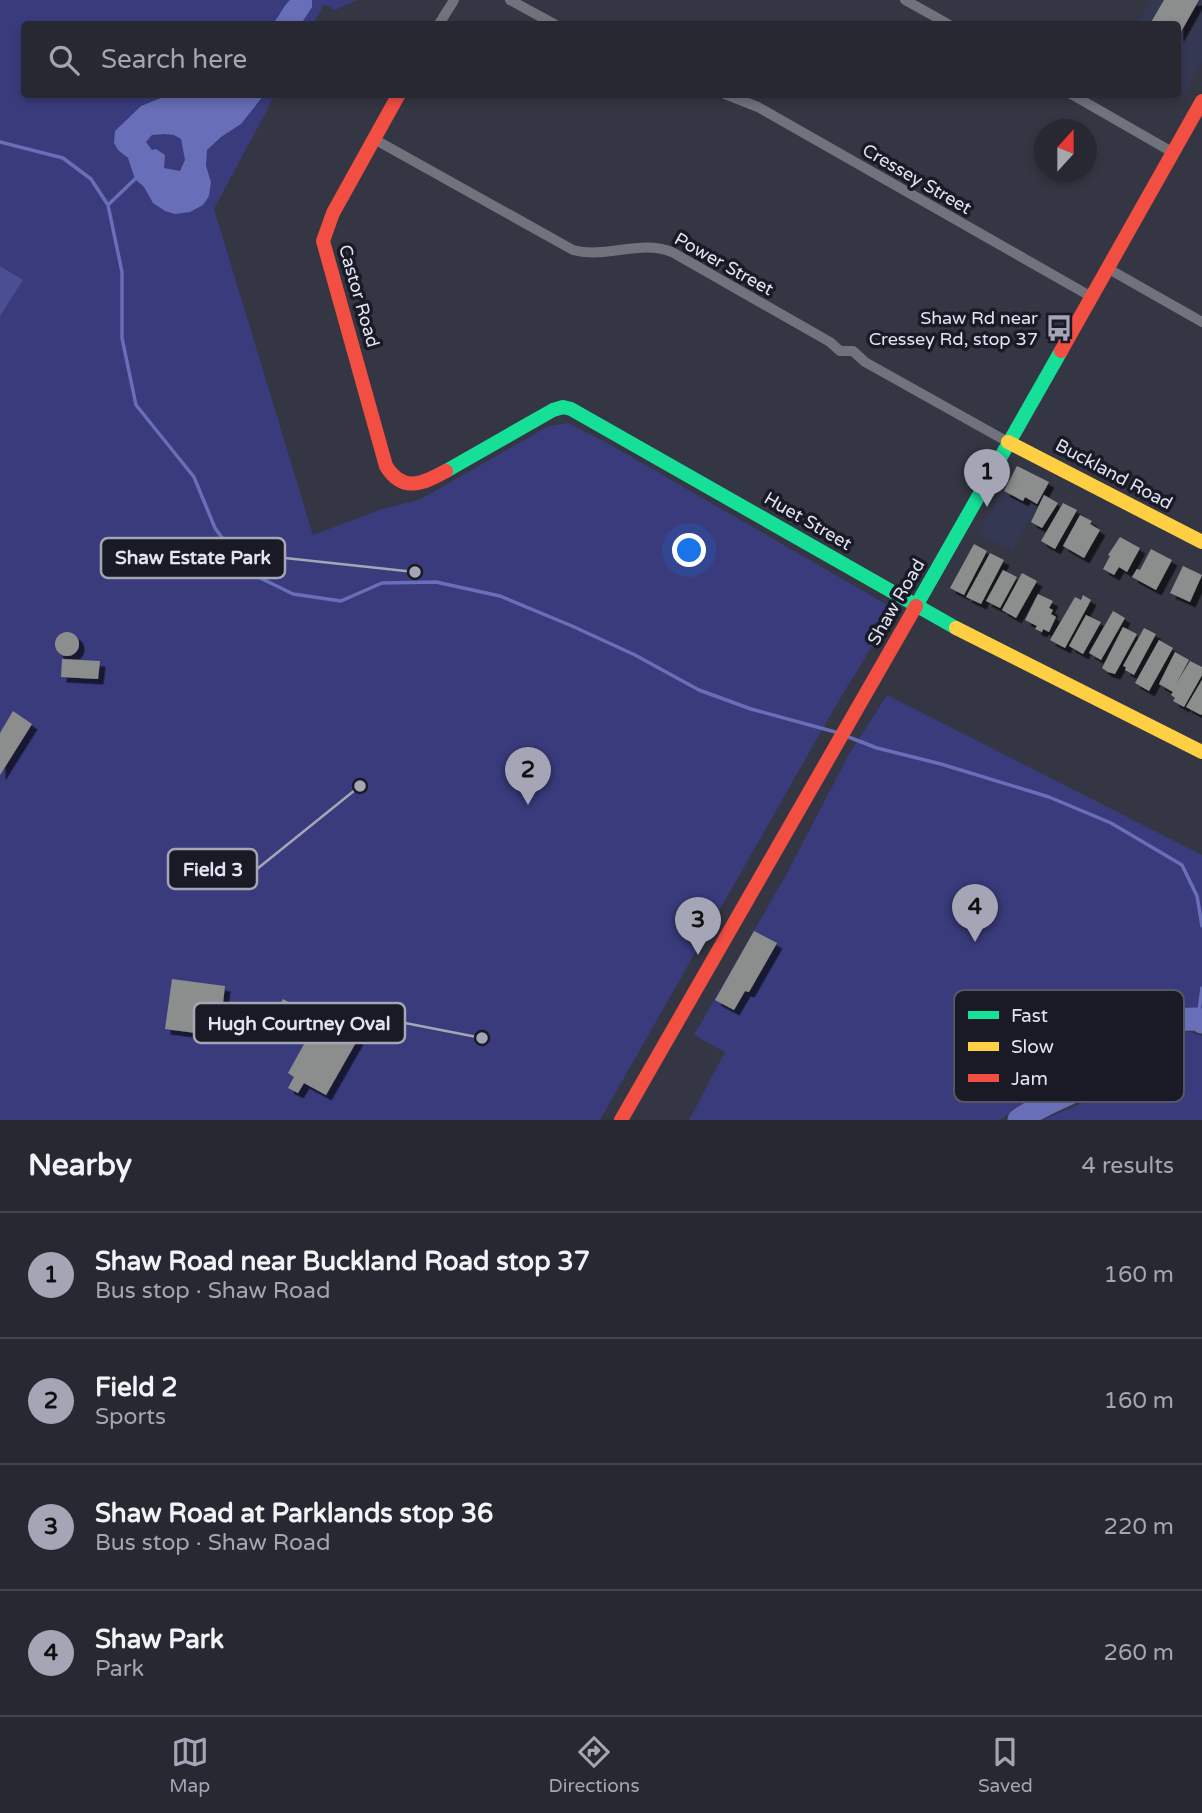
<!DOCTYPE html>
<meta charset="utf-8">
<style>
body{margin:0;font-family:"Varela Round",sans-serif;background:#2f303a;color:#f1f3f6}
.compass{position:absolute;left:1034px;top:119px;width:63px;height:63px;border-radius:50%;background:#272832;box-shadow:0 4px 10px #0003;rotate:21deg}
.you{position:absolute;left:690px;top:551px;width:24px;height:24px;margin:-18px;border:5px solid #fff;border-radius:50%;background:#1a73e8;box-shadow:0 0 0 10px #1a73e833}
.badge{display:grid;place-items:center;width:46px;height:46px;border-radius:50%;background:#a4a6b5;color:#111;font-size:23px;font-weight:700}
.pin{position:absolute;translate:-50% -58px;filter:drop-shadow(0 2px 4px #0008)}
.pin::after{content:'';position:absolute;top:37px;width:24px;height:21px;background:inherit;clip-path:polygon(0 0,100% 0,50% 100%)}
.list{margin:0;padding:0;list-style:none}
h2{display:flex;justify-content:space-between;align-items:center;height:91px;margin:0;padding:0 28px;font-size:30px}
h2 small{font-size:23px;font-weight:400;color:#a4a6ac}
.list li{display:grid;grid-template-columns:46px 1fr auto;gap:21px;align-items:center;box-sizing:border-box;height:126px;padding:0 28px;border-top:2px solid #43444d}
.list b{display:block;font-size:26px;white-space:nowrap}
.list p{margin:0;font-size:23px;white-space:nowrap;color:#a4a6ac}
.list em{font-size:23px;font-style:normal;color:#a4a6ac}
.icon{flex:none;width:38px;height:38px;fill:none;stroke:currentColor;stroke-width:2;stroke-linecap:round;stroke-linejoin:round}
.map{position:relative;flex:none;width:1202px;height:1120px;overflow:hidden}
.search{position:absolute;background:#272832;box-shadow:0 4px 10px #0003;left:21px;right:21px;top:21px;height:77px;display:flex;align-items:center;gap:18px;box-sizing:border-box;padding:0 24px;border-radius:7px;color:#a4a6ac;font-size:26px}
.sheet{height:595px;background:#272832}
nav{display:flex;justify-content:space-around;align-items:center;box-sizing:border-box;height:98px;border-top:2px solid #43444d;background:#272832;font-size:19px;color:#a4a6ac}
nav a{display:grid;justify-items:center;gap:4px}
nav .on{color:#a4a6b5}
.map>svg:first-child{display:block}
</style>
<div class="map">
<svg width="1202" height="1120" viewBox="0 0 1202 1120">
<defs>
<filter id="shadow"><feDropShadow dx="5.5" dy="5.5" stdDeviation="0" flood-color="#0009"/></filter>
</defs>
<rect width="100%" height="100%" fill="#343643"/>
<path fill="#353853" d="M1151,0h51v62l-18,33 -6,-4v-67h-41z
M1018,466l32,17 -37,67 -35,-17 37,-65z"/>
<path fill="#3a3b7c" d="M0,0h357l-22,10 -11,-6 -11,20h-289v70l251,1 -61,114 99,326 69,-26 37,-9 130,-74 19,-3 41,21 282,163 1,6 -57,94 -235,413h-600z
M887,695l315,160v156l-44,-2 -38,36 -35,29 -51,24 -34,22h-311l36,-68 -31,-17 92,-160 62,-119z
M1173,1027l29,9v84h-159l74,-32z"/>
<path fill="#4b4e92" d="M0,266l23,14 -23,36z"/>
<path fill="#686eb7" fill-rule="evenodd" d="M290,0h22v7l-11,17h-29c8,-7 10,-17 18,-24z
M171,94l93,1 -23,29 -20,13 -14,13 -1,16 5,16 -2,14 -6,9 -13,7 -15,2 -10,-3 -12,-8 -9,-16 -9,-8 -7,-21 -10,-8 -4,-7 1,-12 26,-25zM165,134l9,1 7,4 4,21 -5,11 -16,-3 1,-13 -9,-6 -4,1 -6,-8 6,-7z"/>
<g fill="none" stroke-linecap="round" stroke-linejoin="round">
<path stroke="#686eb7" stroke-width="3.5" d="M0,142l63,16 28,21 17,26 14,67v66l14,67 58,72 21,51 31,43 47,23 48,7 41,-18 54,-1 64,14 72,30 63,29 64,35 52,19 88,24
M108,205l27,-26
M846,736l31,12 64,16 108,33 62,26 71,42 15,31 5,30
M1198,1019l4,-31"/>
<path stroke="#686eb7" stroke-width="23" d="M1019,1120c19,-14 42,-22 63,-33 30,-17 55,-42 79,-67l37,-1 4,3"/>
</g>
<path fill="#8c8e8d" filter="url(#shadow)" d="M1164,0h35l-21,37v-13h-28z
M1017,466l32,16 -12,22 -12,-7 -2,4 -19,-10z
M1044,495l14,8 -16,25 -11,-6z
M1063,503l14,7 -22,39 -14,-8z
M1080,515l12,6 -2,3 10,6 -16,28 -21,-12z
M1120,537l20,11 -13,24 -8,-5 -5,8 -11,-6 7,-13 -2,-1z
M974,544l13,7 -23,44 -14,-7z
M1151,549l21,11 -16,30 -24,-13 5,-8 3,1z
M990,553l14,7 -23,44 -15,-7z
M1183,566l19,9 -12,27 -20,-9z
M1003,570l14,7 -17,31 -14,-7z
M1022,573l15,8 -21,37 -14,-8z
M1038,594l15,7 -4,7 4,2 -2,4 5,3 -7,15 -6,-3 -1,3 -7,-3 2,-3 -12,-6z
M1083,595l8,5 -26,48 -15,-8 25,-43 6,3z
M1113,611l12,7 -24,42 -12,-7z
M1086,615l15,7 -18,32 -14,-8z
M1123,627l14,7 -22,40 -7,-2 -6,-4z
M1144,628l12,6 -22,41 -9,-5 1,-3 -3,-1z
M55 644a12 12 0 1 1 24 0a12 12 0 1 1-24 0Z
M1159,640l14,8 -24,43 -14,-8z
M1175,652l14,8 -13,24 14,-23 12,6v8l-18,32 -11,-6 2,-3 -4,-3 2,-3 -14,-8z
M62,659l38,2 -2,18 -37,-2z
M1202,680v34l-1,1 -15,-8z
M13,711l19,13 -32,51v-42z
M754,931l23,12 -28,49 -4,-1 -11,19 -19,-10z
M172,979l53,7 -6,50 -54,-7z
M283,999l25,14 -14,25 -25,-14z
M319,1017l9,5 2,-4 8,4 -2,4 22,13 -32,56 -22,-12 -6,10 -10,-5 6,-11 -6,-4z"/>
<g fill="none" stroke-linecap="round" stroke-linejoin="round">
<path stroke="#70727c" stroke-width="10" d="M510,0l44,24
M905,0l43,24
M439,24l15,-24
M725,94l33,13 332,189
M1071,94l101,58
M374,139l199,111c32,9 67,-11 99,2l158,90 10,9h13l12,11 143,80
M1107,268l95,54"/>
<path stroke="#16e098" stroke-width="14" d="M446,471l107,-61 10,-3 8,2 385,219
M916,606l145,-255"/>
<path stroke="#ffcf43" stroke-width="14" d="M1008,442l194,100
M956,628l246,124"/>
<path stroke="#f24e42" stroke-width="14" d="M399,94l-66,119 -10,28 63,225c17,28 38,17 60,5
M1061,351l141,-250
M621,1120l295,-514"/>
</g>
<defs>
<symbol id="bus-bare" viewBox="-9 -9 18 18"><path d="M-5-6H5V4H4V6H2V4H-2V6H-4V4H-5ZM-3.5-4V0h7V-4ZM-3.5 1.2v1.5H-2V1.2ZM2 1.2v1.5H3.5V1.2Z" fill="#a4a6b5" stroke="#191a25" stroke-width="2.5" paint-order="stroke"/></symbol>
</defs>
<g fill-rule="evenodd">
<use href="#bus-bare" x="1040" y="309" width="38" height="38"/>
</g>
<g text-anchor="middle" dominant-baseline="central" stroke-width="7" stroke-linejoin="round" paint-order="stroke">
<g font-size="18" fill="#e1e3f3" stroke="#191a25">
<text transform="translate(917 179) rotate(30)">Cressey Street</text>
<text transform="translate(724 264) rotate(29)">Power Street</text>
<text transform="translate(359 296) rotate(74)">Castor Road</text>
<text transform="translate(1114 474) rotate(28)">Buckland Road</text>
<text transform="translate(808 521) rotate(30)">Huet Street</text>
<text transform="translate(896 602) rotate(-60)">Shaw Road</text>
</g>
<g font-size="18" fill="#e1e3f3" stroke="#191a25" text-anchor="end">
<text x="1038" y="318">Shaw Rd near<tspan x="1038" dy="21">Cressey Rd, stop 37</tspan></text>
</g>
</g>
<rect x="954" y="990" width="230" height="112" rx="10" fill="#191a25" stroke="#555663" stroke-width="2"/>
<rect x="968" y="1011" width="31" height="8" fill="#16e098"/>
<rect x="968" y="1042" width="31" height="9" fill="#ffcf43"/>
<rect x="968" y="1074" width="31" height="8" fill="#f24e42"/>
<g font-size="19" fill="#e1e3f3">
<text x="1011" y="1022">Fast</text>
<text x="1011" y="1053">Slow</text>
<text x="1011" y="1085">Jam</text>
</g>
<path fill="none" stroke="#a4a6b5" stroke-width="2.5" d="M415 572L285 558M360 786L257 869M482 1038L405 1023"/>
<g fill="#a4a6b5" stroke="#191a25" stroke-width="2.5">
<circle cx="415" cy="572" r="7"/>
<circle cx="360" cy="786" r="7"/>
<circle cx="482" cy="1038" r="7"/>
</g>
<g fill="#191a25" stroke="#a4a6b5" stroke-width="2.5">
<rect x="101" y="538" width="184" height="40" rx="7"/>
<rect x="168" y="849" width="89" height="40" rx="7"/>
<rect x="194" y="1003" width="211" height="40" rx="7"/>
</g>
<g font-size="19" text-anchor="middle" font-weight="bold" fill="#e1e3f3">
<text x="193" y="564">Shaw Estate Park</text>
<text x="213" y="876">Field 3</text>
<text x="299" y="1030">Hugh Courtney Oval</text>
</g>
</svg>
<svg class="compass" viewBox="-18 -18 36 36"><path d="M0-13l5 13h-10z" fill="#e53935"/><path d="M0 13l5-13h-10z" fill="#a4a6ac"/></svg>
<div class="you"></div>
<div class="pin badge" style="left:987px;top:507px">1</div>
<div class="pin badge" style="left:528px;top:805px">2</div>
<div class="pin badge" style="left:698px;top:955px">3</div>
<div class="pin badge" style="left:975px;top:942px">4</div>
<div class="search"><svg class="icon" aria-label="search" viewBox="0 0 24 24"><circle cx="10" cy="10" r="6"/><path d="M15 15l6 6"/></svg>Search here</div>
</div>
<section class="sheet">
<h2>Nearby<small>4 results</small></h2>
<ul class="list">
<li><span class="badge">1</span><div><b>Shaw Road near Buckland Road stop 37</b><p>Bus stop · Shaw Road</p></div><em>160 m</em></li>
<li><span class="badge">2</span><div><b>Field 2</b><p>Sports</p></div><em>160 m</em></li>
<li><span class="badge">3</span><div><b>Shaw Road at Parklands stop 36</b><p>Bus stop · Shaw Road</p></div><em>220 m</em></li>
<li><span class="badge">4</span><div><b>Shaw Park</b><p>Park</p></div><em>260 m</em></li>
</ul>
</section>
<nav>
<a class="on"><svg class="icon" aria-label="map" viewBox="0 0 24 24"><path d="M3 6l6-2 6 2 6-2v14l-6 2-6-2-6 2zM9 4v14M15 6v14"/></svg>Map</a>
<a><svg class="icon" aria-label="directions" viewBox="0 0 24 24"><path d="M12 3l9 9-9 9-9-9zM9 14v-3h6M13 9l2 2-2 2"/></svg>Directions</a>
<a><svg class="icon" aria-label="saved" viewBox="0 0 24 24"><path d="M7 4h10v16l-5-4-5 4z"/></svg>Saved</a>
</nav>
